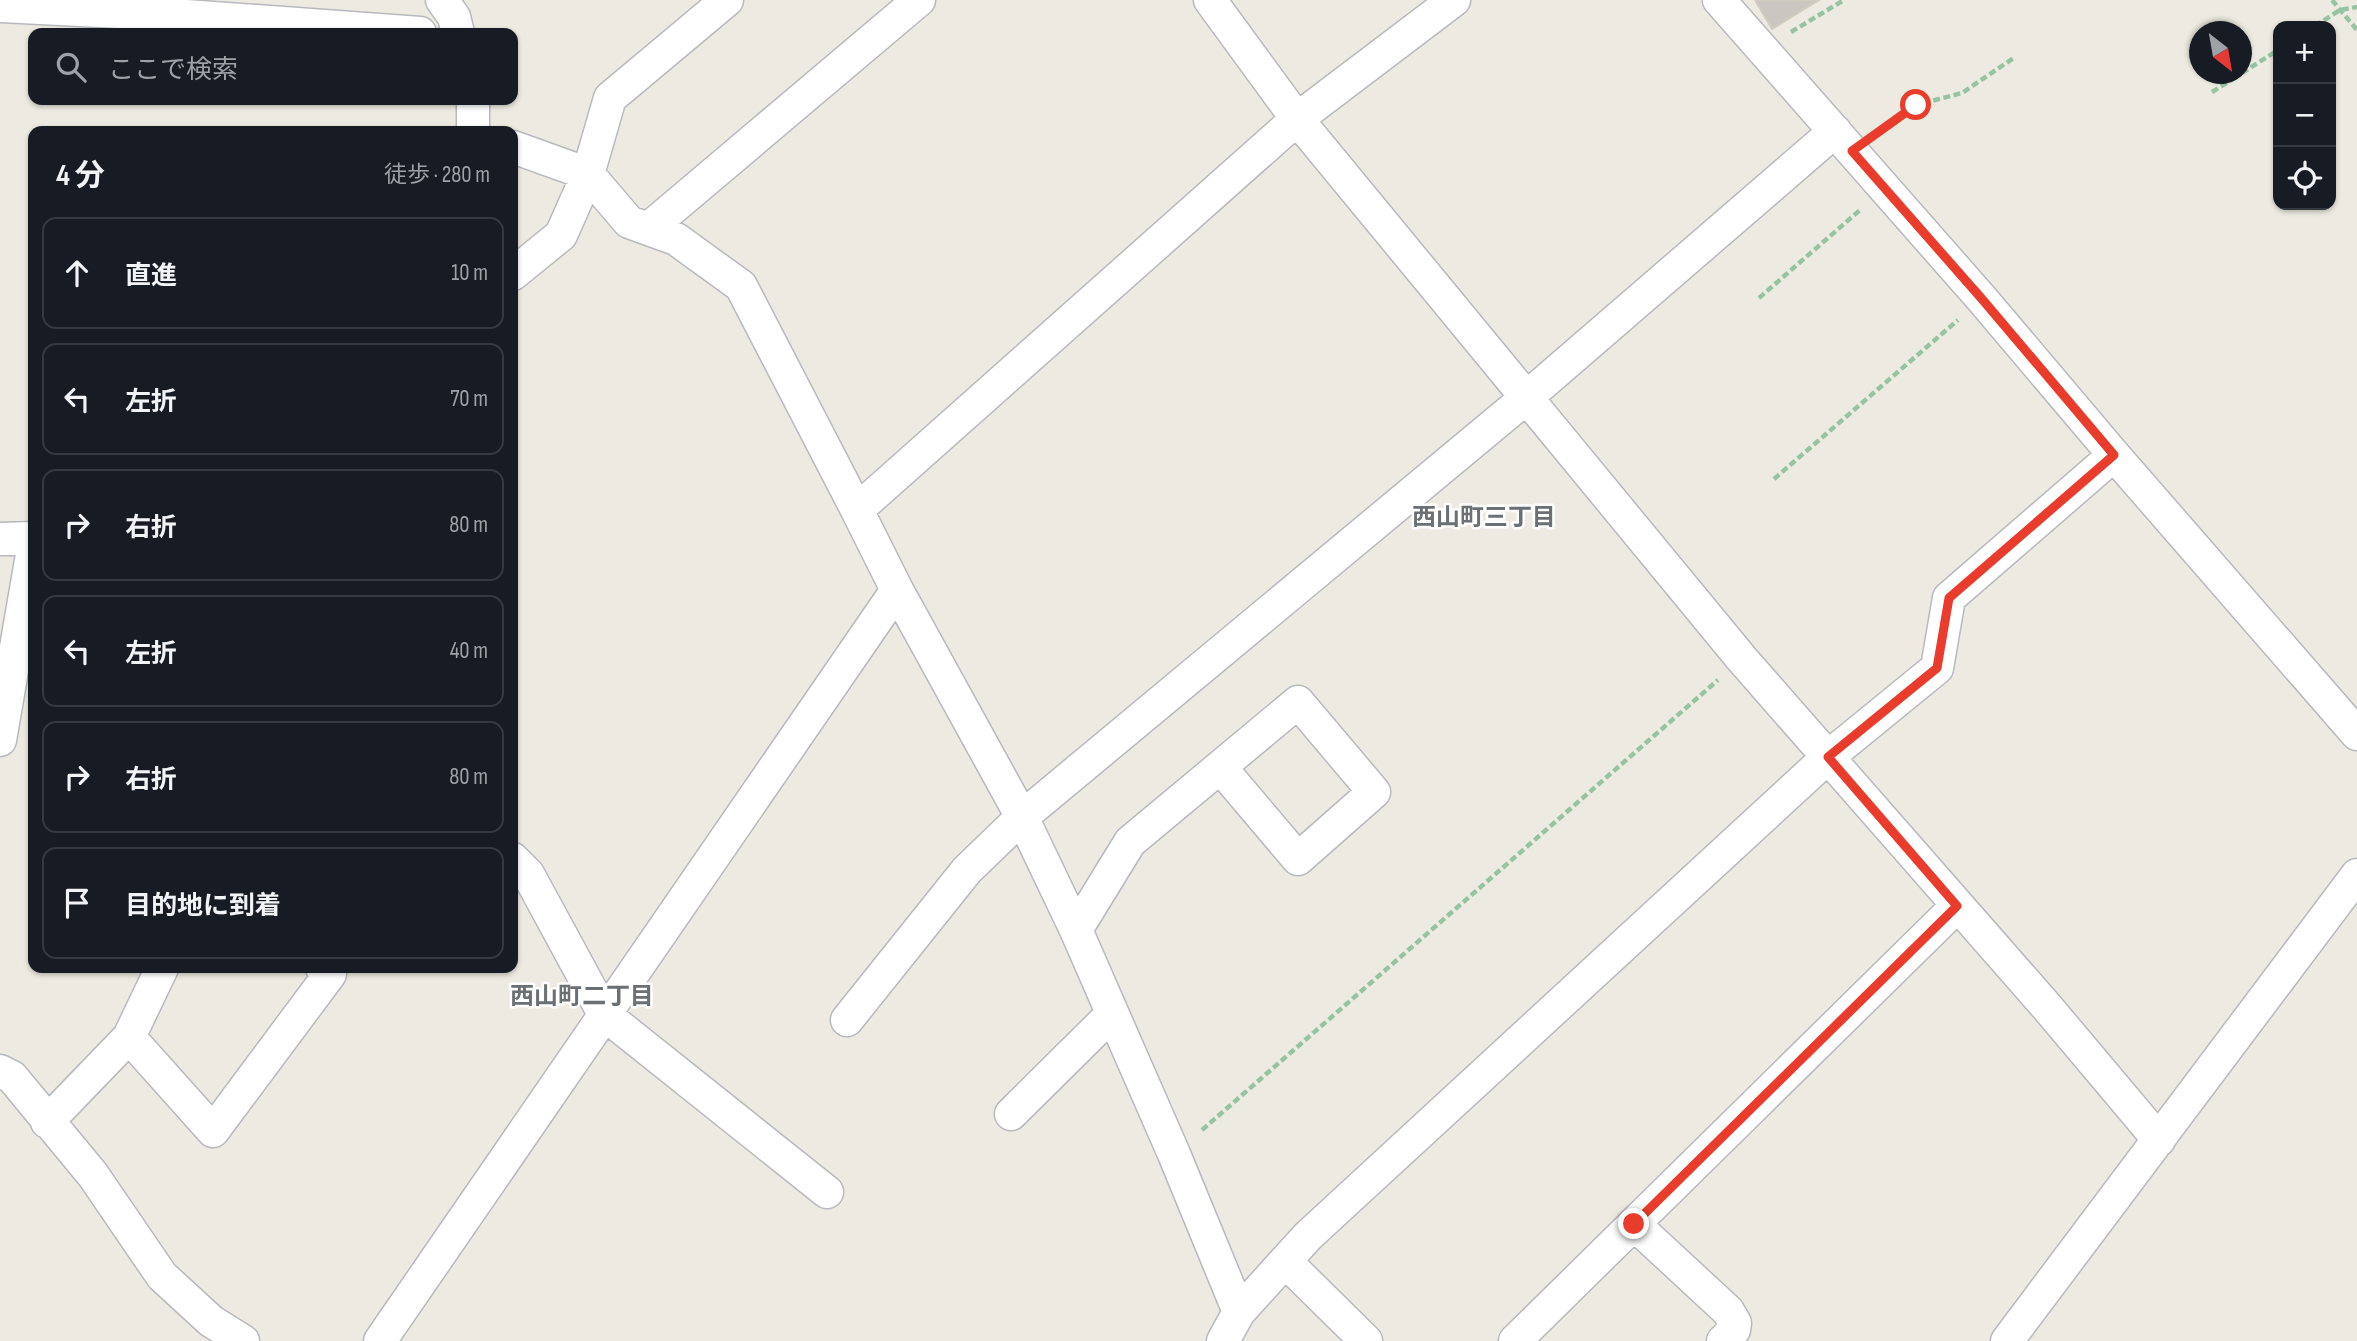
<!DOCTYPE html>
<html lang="ja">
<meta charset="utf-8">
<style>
body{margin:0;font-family:"Sofia Sans Condensed","Noto Sans JP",sans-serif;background:#20242c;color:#f1f3f6}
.controls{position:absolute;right:21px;top:21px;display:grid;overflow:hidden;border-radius:14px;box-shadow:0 2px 5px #0004}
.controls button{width:63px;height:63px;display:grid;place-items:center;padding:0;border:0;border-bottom:2px solid #363941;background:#171b24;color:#f1f3f6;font:35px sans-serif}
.compass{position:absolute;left:2189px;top:21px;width:63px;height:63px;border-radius:50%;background:#171b24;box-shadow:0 2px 5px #0004;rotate:149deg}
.stop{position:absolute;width:21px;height:21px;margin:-16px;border:5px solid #e93c2c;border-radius:50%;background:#fff}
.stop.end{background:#e93c2c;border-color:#fff;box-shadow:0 2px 7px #0008}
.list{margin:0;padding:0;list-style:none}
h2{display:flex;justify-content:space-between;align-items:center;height:91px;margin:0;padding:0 28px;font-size:30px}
h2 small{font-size:23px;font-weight:400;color:#9ea1a6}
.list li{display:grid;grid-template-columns:46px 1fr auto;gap:21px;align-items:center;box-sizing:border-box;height:112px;margin:0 14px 14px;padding:0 14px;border:2px solid #363941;border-radius:14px}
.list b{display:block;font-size:26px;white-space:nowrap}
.list em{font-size:23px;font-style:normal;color:#9ea1a6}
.icon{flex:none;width:38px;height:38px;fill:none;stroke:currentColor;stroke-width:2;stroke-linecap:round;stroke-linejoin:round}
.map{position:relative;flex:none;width:2357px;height:1341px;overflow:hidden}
.search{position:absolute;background:#171b24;box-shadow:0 2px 5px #0004;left:28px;top:28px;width:490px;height:77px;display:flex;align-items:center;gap:18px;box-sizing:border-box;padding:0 24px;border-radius:14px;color:#9ea1a6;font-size:26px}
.panel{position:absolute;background:#171b24;box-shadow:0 2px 5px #0004;left:28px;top:126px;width:490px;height:847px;border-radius:14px}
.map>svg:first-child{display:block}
</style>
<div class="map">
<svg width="2357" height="1341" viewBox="0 0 2357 1341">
<rect width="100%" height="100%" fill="#edebe1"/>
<path fill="#cac7c1" stroke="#d2ccc0" stroke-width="2" d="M1755,0h64l-47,29z"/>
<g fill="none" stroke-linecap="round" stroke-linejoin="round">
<defs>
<path id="minor" d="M442,0l12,17 4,16
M1210,0l87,119 445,540 305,348 112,133
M1719,0l263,299 132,156 243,279
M0,6l159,8 261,19
M473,100v31
M513,147l75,27 22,-76 117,-98
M648,229l271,-229
M513,274l48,-39 27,-61 41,48 47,17 65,47 116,224
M0,539l33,-1
M897,590l125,227 54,113 98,224 65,158
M0,740l33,-191
M513,859l15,15 76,140 223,178
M1076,930l54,-88 168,-140 76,90 -76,67 -78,-92
M847,1020l120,-150 55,-53 504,-419 309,-267
M129,1037l84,94 117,-157 -8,-6
M0,1071l12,6 81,98 69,101 49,45 32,20
M1011,1114l101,-100
M47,1122l82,-85 33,-69
M1634,1224l94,87 7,12 -1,7 -11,11
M1285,1261l81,80
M380,1341l517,-751 -40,-80 440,-391 157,-119
M1223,1341l16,-29 69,-76 520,-479 109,-89 12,-70 165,-143
M1515,1341l442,-435
M2007,1341l350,-466"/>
</defs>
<use href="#minor" stroke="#b7b9be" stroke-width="35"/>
<path stroke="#96c4a3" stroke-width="4.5" stroke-dasharray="7 3.5" stroke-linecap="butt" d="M2332,0l25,30
M2315,26l25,-16 17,-3
M1791,32l53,-32
M2242,73l36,-23
M2212,92l29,-18
M1879,131l37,-26 46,-12 53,-36
M1759,298l101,-88
M1774,479l184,-159
M1202,1130l516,-450"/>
<use href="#minor" stroke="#fff" stroke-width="32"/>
</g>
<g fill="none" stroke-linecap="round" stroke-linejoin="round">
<path stroke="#e93c2c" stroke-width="9" d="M1634,1224l323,-318 -129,-149 109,-89 12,-70 165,-143 -132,-156 -130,-148 64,-46"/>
</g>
<g text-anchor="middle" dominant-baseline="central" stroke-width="5" stroke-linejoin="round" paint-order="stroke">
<g font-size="24" font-weight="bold" fill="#6b7074" stroke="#fff">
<text x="1484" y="517">西山町三丁目</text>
<text x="582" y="996">西山町二丁目</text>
</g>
</g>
</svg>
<div class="controls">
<button>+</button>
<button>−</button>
<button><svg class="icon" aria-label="locate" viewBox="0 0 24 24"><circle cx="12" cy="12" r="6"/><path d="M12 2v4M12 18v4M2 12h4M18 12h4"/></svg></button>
</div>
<svg class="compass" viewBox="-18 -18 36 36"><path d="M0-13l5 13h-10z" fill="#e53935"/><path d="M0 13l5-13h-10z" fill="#9ea1a6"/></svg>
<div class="stop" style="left:1916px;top:105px"></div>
<div class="stop end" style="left:1634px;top:1224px"></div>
<div class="search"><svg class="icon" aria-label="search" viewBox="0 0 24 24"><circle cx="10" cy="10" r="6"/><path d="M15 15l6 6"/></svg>ここで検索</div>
<section class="panel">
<h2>4 分<small>徒歩 · 280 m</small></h2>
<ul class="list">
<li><svg class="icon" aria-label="ahead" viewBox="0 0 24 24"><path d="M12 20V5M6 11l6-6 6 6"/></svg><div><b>直進</b></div><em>10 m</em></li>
<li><svg class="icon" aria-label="left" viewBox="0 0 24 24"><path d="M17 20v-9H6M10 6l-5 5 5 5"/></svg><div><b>左折</b></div><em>70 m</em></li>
<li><svg class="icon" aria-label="right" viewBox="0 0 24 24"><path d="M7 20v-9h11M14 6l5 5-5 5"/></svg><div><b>右折</b></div><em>80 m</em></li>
<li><svg class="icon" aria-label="left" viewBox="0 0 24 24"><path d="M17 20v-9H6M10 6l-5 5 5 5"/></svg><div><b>左折</b></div><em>40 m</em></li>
<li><svg class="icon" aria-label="right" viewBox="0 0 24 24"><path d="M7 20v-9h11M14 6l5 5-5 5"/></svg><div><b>右折</b></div><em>80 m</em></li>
<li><svg class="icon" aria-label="arrive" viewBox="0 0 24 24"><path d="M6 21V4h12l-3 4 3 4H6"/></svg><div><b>目的地に到着</b></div></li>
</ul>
</section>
</div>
